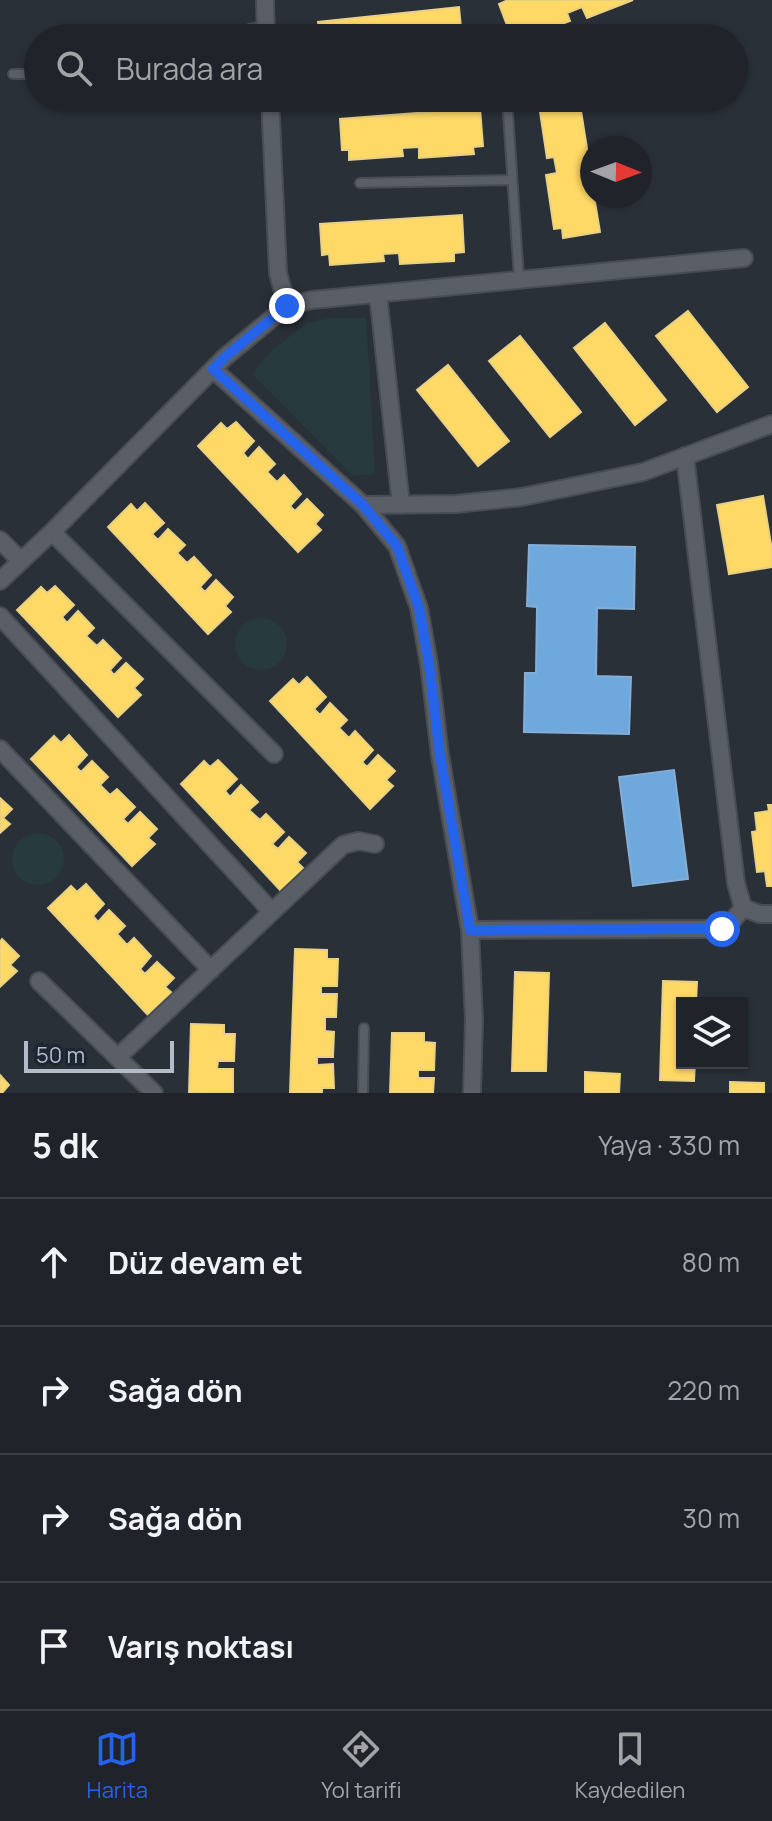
<!DOCTYPE html>
<html lang="tr">
<meta charset="utf-8">
<style>
body{margin:0;font-family:Manrope,sans-serif;background:#282c32;color:#f1f3f6}
.controls{position:absolute;right:24px;bottom:24px;display:grid;overflow:hidden;border-radius:0px;box-shadow:0 2px 6px #0004}
.controls button{width:72px;height:72px;display:grid;place-items:center;padding:0;border:0;border-bottom:2px solid #3d4147;background:#20242a;color:#f1f3f6;font:40px sans-serif}
.compass{position:absolute;left:580px;top:136px;width:72px;height:72px;border-radius:50%;background:#20242a;box-shadow:0 2px 6px #0004;rotate:91deg}
.scale{position:absolute;left:24px;bottom:20px;width:150px;box-sizing:border-box;padding-left:8px;border:4px solid #b4bcc9;border-top:0;font-size:22px;line-height:28px;white-space:nowrap;color:#b4bcc9;-webkit-text-stroke:6px #1d2633;paint-order:stroke}
.stop{position:absolute;width:24px;height:24px;margin:-18px;border:6px solid #2563eb;border-radius:50%;background:#fff}
.stop.end{background:#2563eb;border-color:#fff;box-shadow:0 2px 8px #0008}
.list{margin:0;padding:0;list-style:none}
h2{display:flex;justify-content:space-between;align-items:center;height:104px;margin:0;padding:0 32px;font-size:34px}
h2 small{font-size:26px;font-weight:400;color:#a2a4a8}
.list li{display:grid;grid-template-columns:52px 1fr auto;gap:24px;align-items:center;box-sizing:border-box;height:128px;padding:0 32px;border-top:2px solid #3d4147}
.list b{display:block;font-size:30px;white-space:nowrap}
.list em{font-size:26px;font-style:normal;color:#a2a4a8}
.icon{flex:none;width:44px;height:44px;fill:none;stroke:currentColor;stroke-width:2;stroke-linecap:round;stroke-linejoin:round}
.map{position:relative;flex:none;width:772px;height:1093px;overflow:hidden}
.search{position:absolute;background:#20242a;box-shadow:0 2px 6px #0004;left:24px;right:24px;top:24px;height:88px;display:flex;align-items:center;gap:20px;box-sizing:border-box;padding:0 28px;border-radius:44px;color:#a2a4a8;font-size:30px}
.sheet{height:616px;background:#20242a}
nav{display:flex;justify-content:space-around;align-items:center;box-sizing:border-box;height:112px;border-top:2px solid #3d4147;background:#20242a;font-size:22px;color:#a2a4a8}
nav a{display:grid;justify-items:center;gap:4px}
nav .on{color:#2563eb}
.map>svg:first-child{display:block}
</style>
<div class="map">
<svg width="772" height="1093" viewBox="0 0 772 1093">
<rect width="100%" height="100%" fill="#2a3038"/>
<path fill="#273a3e" d="M331,318h35l9,156 -22,2 -101,-102 20,-24 35,-27z
M235 644a26 26 0 1 1 52 0a26 26 0 1 1-52 0Z
M12 859a26 26 0 1 1 52 0a26 26 0 1 1-52 0Z"/>
<path fill="#ffd966" stroke="#e8d084" stroke-width="2" d="M508,0h125l-46,18 -5,-11 -15,6 3,8 -45,17h-6l-3,-8 -6,3 -11,-29z
M459,7l3,31h-142l-2,-16z
M548,98h31l13,82v16h2l6,36 -37,6 -1,-10 -8,1 -8,-54 11,-2 -3,-16 -7,1 -8,-53 10,-2z
M480,108l3,38 -10,1 1,7 -55,4v-11l-17,1 1,8 -54,4v-10h-7l-2,-31z
M462,215l2,37 -10,1v8l-54,3 -1,-11 -16,1 1,7 -54,4 -1,-11 -7,1 -2,-31z
M688,311l60,76 -31,25 -61,-76z
M605,323l61,77 -31,25 -61,-77z
M520,336l61,76 -31,25 -61,-76z
M448,365l61,76 -31,25 -61,-76z
M236,422l18,19 -11,12 5,6 11,-12 16,17 -8,8 10,10 7,-7 17,19 -11,12 5,5 12,-12 16,16 -8,9 6,6 -23,22 -100,-106 23,-23 6,6z
M763,496l9,54v17l-43,7 -12,-69z
M145,503l19,20 -12,11 6,6 10,-11 17,16 -8,8 10,10 7,-6 17,18 -11,12 5,5 11,-12 17,17 -8,9 6,6 -23,22 -100,-107 23,-23 6,7z
M55,586l19,19 -12,12 5,6 11,-12 16,17 -8,8 11,10 6,-6 18,18 -11,12 4,5 12,-12 17,16 -9,9 7,7 -23,22 -101,-107 24,-23 6,6z
M307,677l19,20 -12,12 6,6 10,-12 17,17 -8,8 10,10 6,-7 18,19 -11,12 5,5 11,-12 17,16 -9,9 7,6 -23,23 -100,-108 23,-22 6,6z
M69,735l18,20 -11,12 5,5 11,-11 16,16 -8,8 10,10 7,-6 18,18 -12,12 5,5 12,-12 17,17 -9,9 7,6 -23,22 -101,-107 23,-23 7,7z
M218,760l19,19 -12,12 5,6 11,-12 17,17 -9,8 11,10 6,-6 18,18 -12,12 6,5 11,-12 17,16 -9,9 7,7 -23,22 -100,-107 23,-23 6,6z
M0,798l12,11 -9,9 7,6 -10,9z
M768,805h4v81h-5l-2,-15 -8,1 -5,-40 5,-1 -2,-18 14,-2z
M86,884l18,20 -11,12 5,6 11,-12 16,16 -8,8 10,11 7,-7 17,18 -11,13 5,5 12,-12 17,16 -9,9 7,6 -24,22 -100,-107 23,-22 6,6z
M2,939l17,17 -9,9 7,6 -17,16v-45z
M295,949l32,1v9h11l-1,27h-16v8h16l-1,23h-11v14l9,1 -1,25h-16v8l16,-1 1,24h-12v5h-32z
M515,972l34,1 -3,98h-34z
M663,981l34,1 -1,21h-14v60h13l-1,18 -34,-1z
M191,1024l33,1v9h11l-1,27h-16l-1,8h16v23l-44,1z
M392,1033h32v9l11,1 -1,27h-16v8h16l-1,15h-43z
M585,1072l35,2 -1,19h-34z
M0,1075l9,10 -7,8h-2z
M730,1082l34,1v10h-34z"/>
<path fill="#6fa8dc" stroke="#84aed6" stroke-width="2" d="M529,545l106,2 -1,62 -37,-1 -1,68 35,1 -2,57 -105,-2 1,-59h11l1,-66 -10,-1z
M674,770l14,109 -55,7 -14,-109z"/>
<g fill="none" stroke-linecap="round" stroke-linejoin="round">
<defs>
<path id="service" d="M227,38l22,-9 16,-3
M610,38l4,-1
M13,74h25
M507,98l12,181
M360,183l152,-3
M363,1093l1,-65"/>
<path id="minor" d="M265,0l1,38
M270,98l8,175 9,33
M378,294l23,211
M213,369l150,136 34,41 22,62 10,56 11,91 30,175 4,91 -2,72
M685,456l51,427 7,25 17,6h12
M363,505l93,-1 66,-7 121,-25 129,-48
M52,532l222,222
M0,540l21,21
M0,581l52,-49 173,-175 62,-51 25,-6 432,-42
M0,616l272,296
M0,749l211,221
M470,930l252,-1 7,-4 14,-17
M39,981l115,112
M118,1057l225,-212 15,-4 17,3"/>
</defs>
<use href="#service" stroke="#484c53" stroke-width="12"/>
<use href="#minor" stroke="#484c53" stroke-width="20"/>
<use href="#service" stroke="#5a5e66" stroke-width="8"/>
<use href="#minor" stroke="#5a5e66" stroke-width="16"/>
</g>
<g fill="none" stroke-linecap="round" stroke-linejoin="round">
<path stroke="#2563eb" stroke-width="10" d="M287,306l-62,51 -12,12 150,136 34,41 22,62 10,56 11,91 30,175 252,-1"/>
</g>
</svg>
<div class="controls">
<button><svg class="icon" aria-label="layers" viewBox="0 0 24 24"><path d="M12 4l9 5-9 5-9-5zM3 14l9 5 9-5"/></svg></button>
</div>
<svg class="compass" viewBox="-18 -18 36 36"><path d="M0-13l5 13h-10z" fill="#e53935"/><path d="M0 13l5-13h-10z" fill="#a2a4a8"/></svg>
<div class="scale">50 m</div>
<div class="stop" style="left:722px;top:929px"></div>
<div class="stop end" style="left:287px;top:306px"></div>
<div class="search"><svg class="icon" aria-label="search" viewBox="0 0 24 24"><circle cx="10" cy="10" r="6"/><path d="M15 15l6 6"/></svg>Burada ara</div>
</div>
<section class="sheet">
<h2>5 dk<small>Yaya · 330 m</small></h2>
<ul class="list">
<li><svg class="icon" aria-label="ahead" viewBox="0 0 24 24"><path d="M12 20V5M6 11l6-6 6 6"/></svg><div><b>Düz devam et</b></div><em>80 m</em></li>
<li><svg class="icon" aria-label="right" viewBox="0 0 24 24"><path d="M7 20v-9h11M14 6l5 5-5 5"/></svg><div><b>Sağa dön</b></div><em>220 m</em></li>
<li><svg class="icon" aria-label="right" viewBox="0 0 24 24"><path d="M7 20v-9h11M14 6l5 5-5 5"/></svg><div><b>Sağa dön</b></div><em>30 m</em></li>
<li><svg class="icon" aria-label="arrive" viewBox="0 0 24 24"><path d="M6 21V4h12l-3 4 3 4H6"/></svg><div><b>Varış noktası</b></div></li>
</ul>
</section>
<nav>
<a class="on"><svg class="icon" aria-label="map" viewBox="0 0 24 24"><path d="M3 6l6-2 6 2 6-2v14l-6 2-6-2-6 2zM9 4v14M15 6v14"/></svg>Harita</a>
<a><svg class="icon" aria-label="directions" viewBox="0 0 24 24"><path d="M12 3l9 9-9 9-9-9zM9 14v-3h6M13 9l2 2-2 2"/></svg>Yol tarifi</a>
<a><svg class="icon" aria-label="saved" viewBox="0 0 24 24"><path d="M7 4h10v16l-5-4-5 4z"/></svg>Kaydedilen</a>
</nav>
